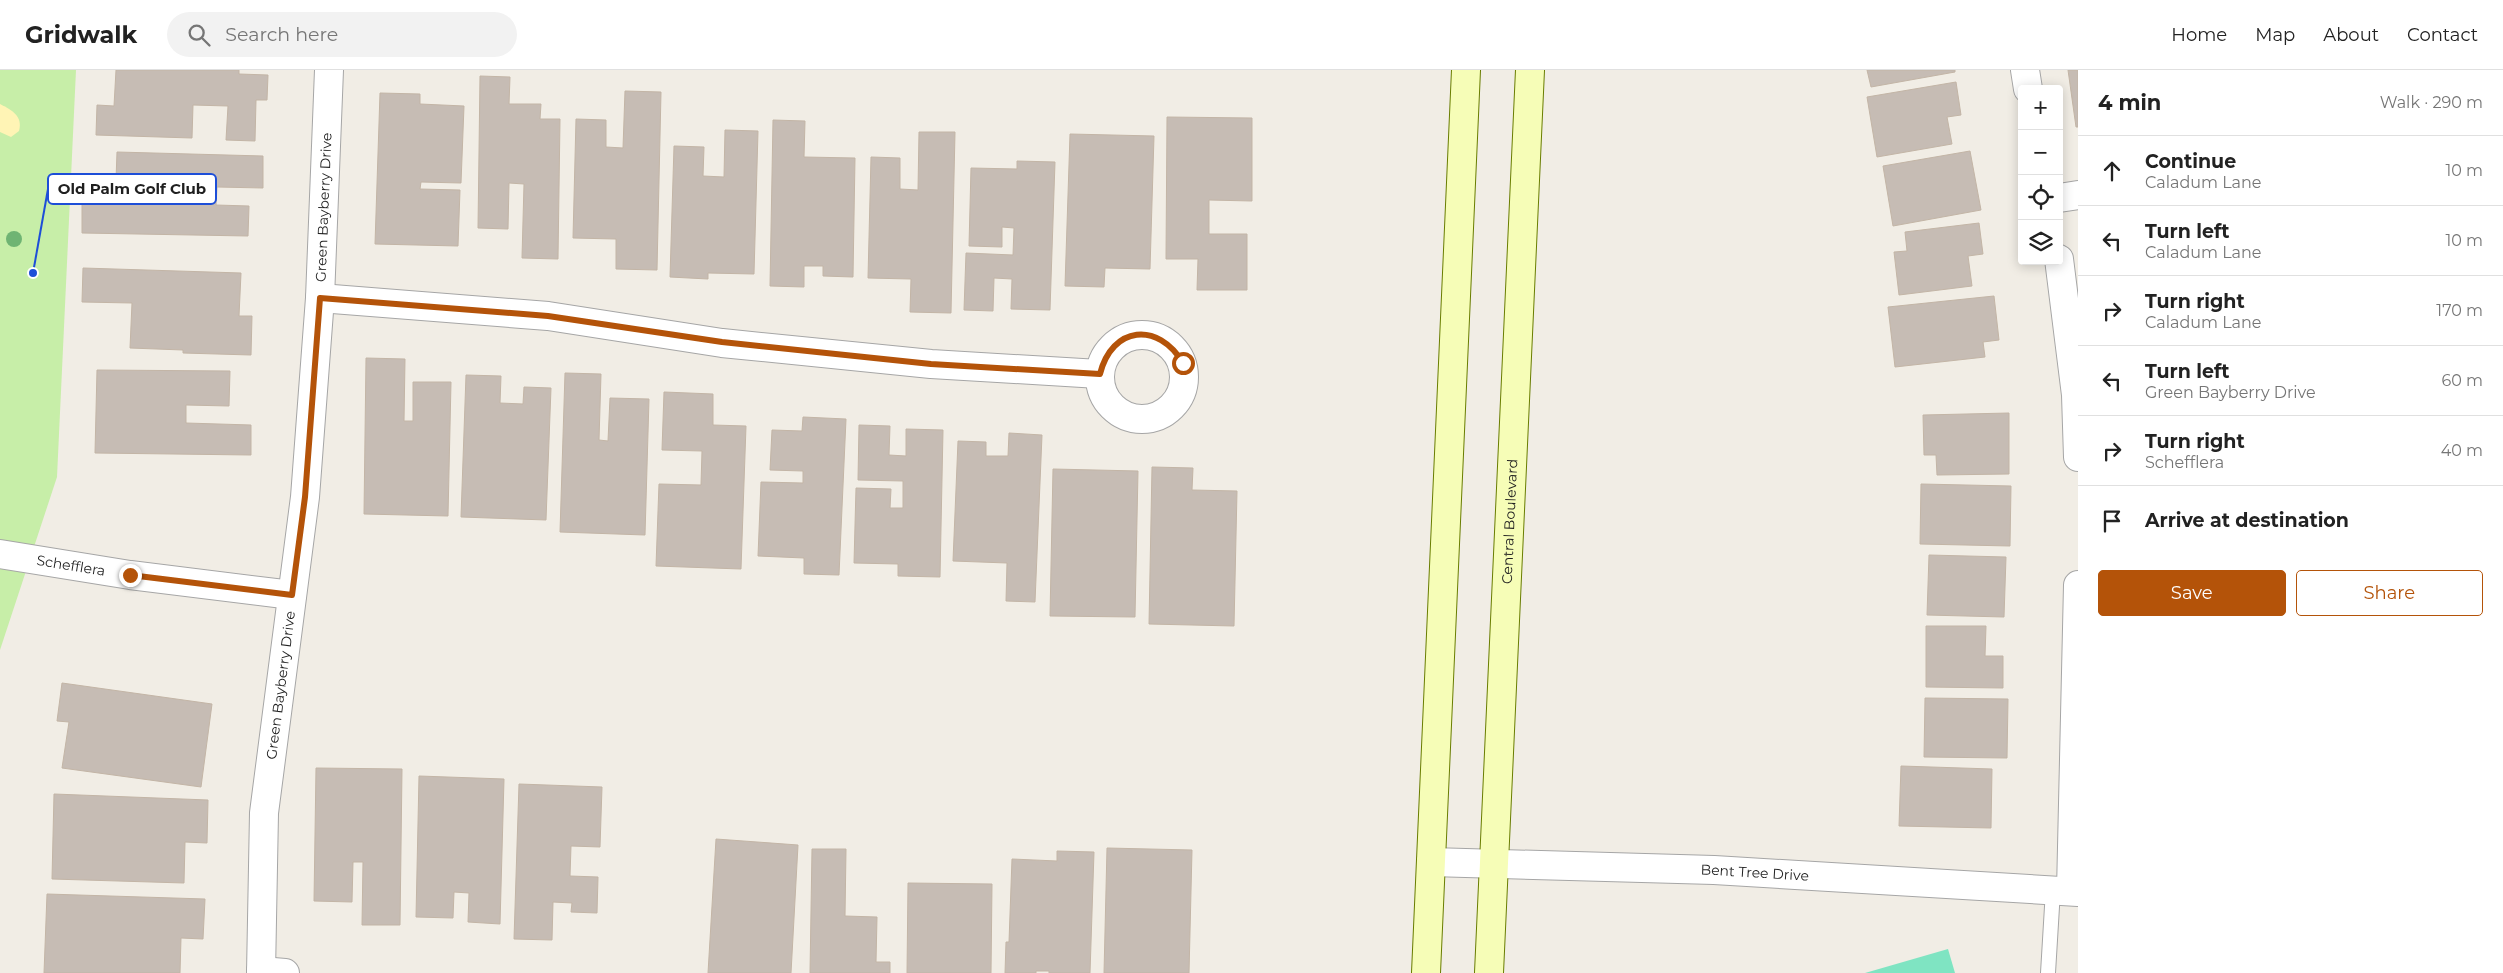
<!DOCTYPE html>
<meta charset="utf-8">
<style>
body{margin:0;font-family:Montserrat,sans-serif;background:#f2f2f2;color:#222}
.controls{position:absolute;right:15px;top:15px;display:grid;overflow:hidden;border-radius:5px;box-shadow:0 2px 12px #0003}
.controls button{width:45px;height:45px;display:grid;place-items:center;padding:0;border:0;border-bottom:1px solid #e0e0e0;background:#fff;color:#222;font:25px sans-serif}
.stop{position:absolute;width:15px;height:15px;margin:-11px;border:4px solid #b45309;border-radius:50%;background:#fff}
.stop.end{background:#b45309;border-color:#fff;box-shadow:0 1px 5px #0008}
.list{margin:0;padding:0;list-style:none}
h2{display:flex;justify-content:space-between;align-items:center;height:65px;margin:0;padding:0 20px;font-size:21px}
h2 small{font-size:16px;font-weight:400;color:#767676}
.list li{display:grid;grid-template-columns:32px 1fr auto;gap:15px;align-items:center;box-sizing:border-box;height:70px;padding:0 20px;border-top:1px solid #e0e0e0}
.list b{display:block;font-size:19px;white-space:nowrap}
.list p{margin:0;font-size:16px;white-space:nowrap;color:#767676}
.list em{font-size:16px;font-style:normal;color:#767676}
.actions{display:flex;gap:10px;padding:15px 20px}
.actions a{flex:1;padding:11px 0;border:1px solid #b45309;border-radius:5px;text-align:center;font-size:18px;color:#b45309}
.actions .main{background:#b45309;color:#fff}
.icon{flex:none;width:28px;height:28px;fill:none;stroke:currentColor;stroke-width:2;stroke-linecap:round;stroke-linejoin:round}
.map{position:relative;flex:none;width:2078px;height:903px;overflow:hidden}
header{display:flex;align-items:center;gap:30px;box-sizing:border-box;height:70px;padding:0 25px;background:#fff;border-bottom:1px solid #e0e0e0}
header strong{font-size:24px}
nav{display:flex;gap:28px;margin-inline-start:auto;font-size:18px}
.search{width:350px;height:45px;background:#f2f2f2;display:flex;align-items:center;gap:12px;box-sizing:border-box;padding:0 18px;border-radius:28px;color:#767676;font-size:19px}
main{display:flex}
aside{flex:1;background:#fff}
.map>svg:first-child{display:block}
</style>
<header>
<strong>Gridwalk</strong>
<div class="search"><svg class="icon" aria-label="search" viewBox="0 0 24 24"><circle cx="10" cy="10" r="6"/><path d="M15 15l6 6"/></svg>Search here</div>
<nav><a>Home</a><a>Map</a><a>About</a><a>Contact</a></nav>
</header>
<main>
<div class="map">
<svg width="2078" height="903" viewBox="0 0 2078 903">
<rect width="100%" height="100%" fill="#f1ede5"/>
<path fill="#c7eea8" d="M0,0h76l-19,407 -57,173z"/>
<path fill="#fff4b5" d="M0,34c12,6 23,12 19,27l-8,6 -11,-5z"/>
<path fill="#7fe4c2" d="M1948,879l7,24h-90z"/>
<path fill="#c6bcb4" stroke="#c3b5a6" d="M116,0h123v4l29,1 -1,25h-11l-1,41 -29,-1 2,-34 -35,-1 -1,33 -96,-3 1,-30 17,1z
M1867,0h88v2l-84,15z
M2068,0h10v57h-2z
M480,6l30,1 -1,27h32l-1,15h20l-2,140 -36,-1 2,-74 -15,-1 -1,46 -30,-1z
M1956,12l5,33 -14,2 5,27 -75,13 -10,-60z
M625,21l36,1 -4,178 -41,-1v-30l-43,-1 3,-119 30,1v27l17,1z
M380,23l40,1v10l44,2 -3,77 -40,-1 -1,7 40,1 -2,56 -83,-2z
M1167,47l85,1v83l-43,-1v34h38v56h-50l1,-31h-32z
M773,50l32,1 -1,36 51,1 -2,119 -30,-1v-10h-19v21l-34,-1z
M725,60l33,1 -4,143 -46,-1v6l-38,-2 4,-131 30,1 -1,29 21,1z
M919,62h36l-4,181 -41,-1 1,-33 -43,-1 3,-121 29,1v31l18,1z
M1070,64l84,2 -4,133 -45,-1 -1,19 -39,-1z
M1970,81l11,59 -88,16 -10,-60z
M117,82l146,4v32l-46,-1 -1,18 33,1 -1,30 -166,-3v-33l63,1 1,-21h-30z
M1017,91l38,1 -5,148 -39,-1 1,-30 -18,-1 -1,33 -29,-1 2,-57 47,2 1,-27 -12,-1v20l-33,-1 2,-78 46,1z
M1979,153l4,31 -15,2 4,30 -73,9 -5,-43 13,-1 -2,-19z
M83,198l158,5 -2,43h13l-1,39 -68,-2v-3l-53,-2 2,-45 -50,-1z
M1994,226l5,44 -16,2 2,15 -90,10 -7,-60z
M366,288l39,1 -1,62h9v-39h38l-3,134 -84,-2z
M97,300l133,1 -1,35 -43,-1v18l65,2v30l-156,-2z
M565,303l36,1 -2,66 9,1 2,-43 39,1 -4,136 -85,-3z
M466,305l35,1 -1,27 23,1 1,-17 27,1 -5,132 -85,-3z
M664,322l49,2v31l33,1 -5,143 -85,-3 3,-82 42,1 1,-34 -40,-1z
M2009,343v61l-72,1 -1,-20h-12l-1,-40z
M803,347l43,2 -7,156 -35,-1v-16l-46,-2 3,-74 42,1v-12l-33,-1 2,-40 30,1z
M859,355l31,1 -1,29 17,1v-27l37,1 -3,147 -42,-1v-12l-44,-1 2,-75 35,1 -1,19h13v-27l-45,-1z
M1009,363l33,2 -7,167 -29,-1 1,-38 -54,-2 5,-120 28,1v14h22z
M1152,397l41,1 -1,22 45,1 -3,135 -85,-2z
M1053,399l85,2 -3,146 -85,-1z
M1921,414l90,2 -1,60 -90,-2z
M1929,485l77,2 -2,60 -77,-2z
M1926,556h60l-1,30h18v32l-77,-1z
M62,613l150,21 -11,83 -139,-19 7,-46 -12,-1z
M1925,628l83,1 -1,59 -83,-1z
M1901,696l91,3 -1,59 -92,-2z
M316,698l86,1 -2,156h-38l1,-63h-10l-1,40 -38,-1z
M419,706l85,3 -4,145 -32,-2 1,-29 -15,-1 -1,26 -37,-1z
M519,714l83,3 -2,60 -29,-1 -1,30 28,1 -1,36 -26,-1 1,-9 -19,-1 -1,38 -38,-1z
M54,724l154,6 -1,43 -22,-1 -1,41 -132,-4z
M716,769l82,6 -7,128h-83z
M1107,778l85,2 -3,123h-85z
M812,779h34l-1,67 32,1 -1,45h14v11h-80z
M1057,781l37,1 -4,121h-41v-2h-13v2h-31l1,-31h3l3,-83 45,2z
M908,813l84,1 -1,89h-84z
M47,824l158,5 -2,40 -22,-1 -1,35h-136z"/>
<g fill="none" stroke-linecap="round" stroke-linejoin="round">
<defs>
<path id="lane" d="M2048,903l5,-83"/>
<g id="street">
<path d="M2025,0l3,19"/>
<path d="M2059,128l19,-3"/>
<path d="M2059,189l17,136 2,62"/>
<path d="M320,228l228,18 174,27 209,21 168,10"/>
<circle cx="1142" cy="307" r="42"/>
<path id="s1" d="M0,484l130,21 162,20"/>
<path id="s2" d="M1431,792l283,8 364,22"/>
<path d="M2071,821l7,-306"/>
<path d="M261,901l24,2"/>
<path id="s3" d="M261,903l3,-160 41,-316 15,-199 9,-228"/>
</g>
<g id="secondary">
<path d="M1426,903l40,-903"/>
<path id="s4" d="M1489,903l41,-903"/>
</g>
</defs>
<use href="#lane" stroke="#a6a6a6" stroke-width="16"/>
<use href="#street" stroke="#a6a6a6" stroke-width="30"/>
<use href="#secondary" stroke="#697d00" stroke-width="30"/>
<use href="#lane" stroke="#fff" stroke-width="14"/>
<use href="#street" stroke="#fff" stroke-width="28"/>
<use href="#secondary" stroke="#f6fdb7" stroke-width="28"/>
</g>
<circle fill="#6fb473" cx="14" cy="169" r="8"/>
<g fill="none" stroke-linecap="round" stroke-linejoin="round">
<path stroke="#b45309" stroke-width="6" d="M130,505l162,20 13,-98 15,-199 228,18 174,26 209,22 169,10c12,-48 58,-53 83,-11"/>
</g>
<g text-anchor="middle" dominant-baseline="central" stroke-width="4" stroke-linejoin="round" paint-order="stroke">
<g font-size="14" fill="#1f1f1f" stroke="#fff">
<text stroke="none"><textPath href="#s3" startOffset="769">Green Bayberry Drive</textPath></text>
<text stroke="none"><textPath href="#s4" startOffset="452">Central Boulevard</textPath></text>
<text stroke="none"><textPath href="#s1" startOffset="72">Schefflera</textPath></text>
<text stroke="none"><textPath href="#s3" startOffset="289">Green Bayberry Drive</textPath></text>
<text stroke="none"><textPath href="#s2" startOffset="324">Bent Tree Drive</textPath></text>
</g>
</g>
<path fill="none" stroke="#1d4ed8" stroke-width="2" d="M33 203L48 119"/>
<circle fill="#1d4ed8" stroke="#fff" stroke-width="2" cx="33" cy="203" r="5"/>
<rect fill="#fff" stroke="#1d4ed8" stroke-width="2" x="48" y="104" width="168" height="30" rx="5"/>
<g font-size="15" text-anchor="middle" font-weight="bold" fill="#1f1f1f">
<text x="132" y="124">Old Palm Golf Club</text>
</g>
</svg>
<div class="controls">
<button>+</button>
<button>−</button>
<button><svg class="icon" aria-label="locate" viewBox="0 0 24 24"><circle cx="12" cy="12" r="6"/><path d="M12 2v4M12 18v4M2 12h4M18 12h4"/></svg></button>
<button><svg class="icon" aria-label="layers" viewBox="0 0 24 24"><path d="M12 4l9 5-9 5-9-5zM3 14l9 5 9-5"/></svg></button>
</div>
<div class="stop" style="left:1183px;top:293px"></div>
<div class="stop end" style="left:130px;top:505px"></div>
</div>
<aside>
<h2>4 min<small>Walk · 290 m</small></h2>
<ul class="list">
<li><svg class="icon" aria-label="ahead" viewBox="0 0 24 24"><path d="M12 20V5M6 11l6-6 6 6"/></svg><div><b>Continue</b><p>Caladum Lane</p></div><em>10 m</em></li>
<li><svg class="icon" aria-label="left" viewBox="0 0 24 24"><path d="M17 20v-9H6M10 6l-5 5 5 5"/></svg><div><b>Turn left</b><p>Caladum Lane</p></div><em>10 m</em></li>
<li><svg class="icon" aria-label="right" viewBox="0 0 24 24"><path d="M7 20v-9h11M14 6l5 5-5 5"/></svg><div><b>Turn right</b><p>Caladum Lane</p></div><em>170 m</em></li>
<li><svg class="icon" aria-label="left" viewBox="0 0 24 24"><path d="M17 20v-9H6M10 6l-5 5 5 5"/></svg><div><b>Turn left</b><p>Green Bayberry Drive</p></div><em>60 m</em></li>
<li><svg class="icon" aria-label="right" viewBox="0 0 24 24"><path d="M7 20v-9h11M14 6l5 5-5 5"/></svg><div><b>Turn right</b><p>Schefflera</p></div><em>40 m</em></li>
<li><svg class="icon" aria-label="arrive" viewBox="0 0 24 24"><path d="M6 21V4h12l-3 4 3 4H6"/></svg><div><b>Arrive at destination</b></div></li>
</ul>
<div class="actions"><a class="main">Save</a><a>Share</a></div>
</aside>
</main>
